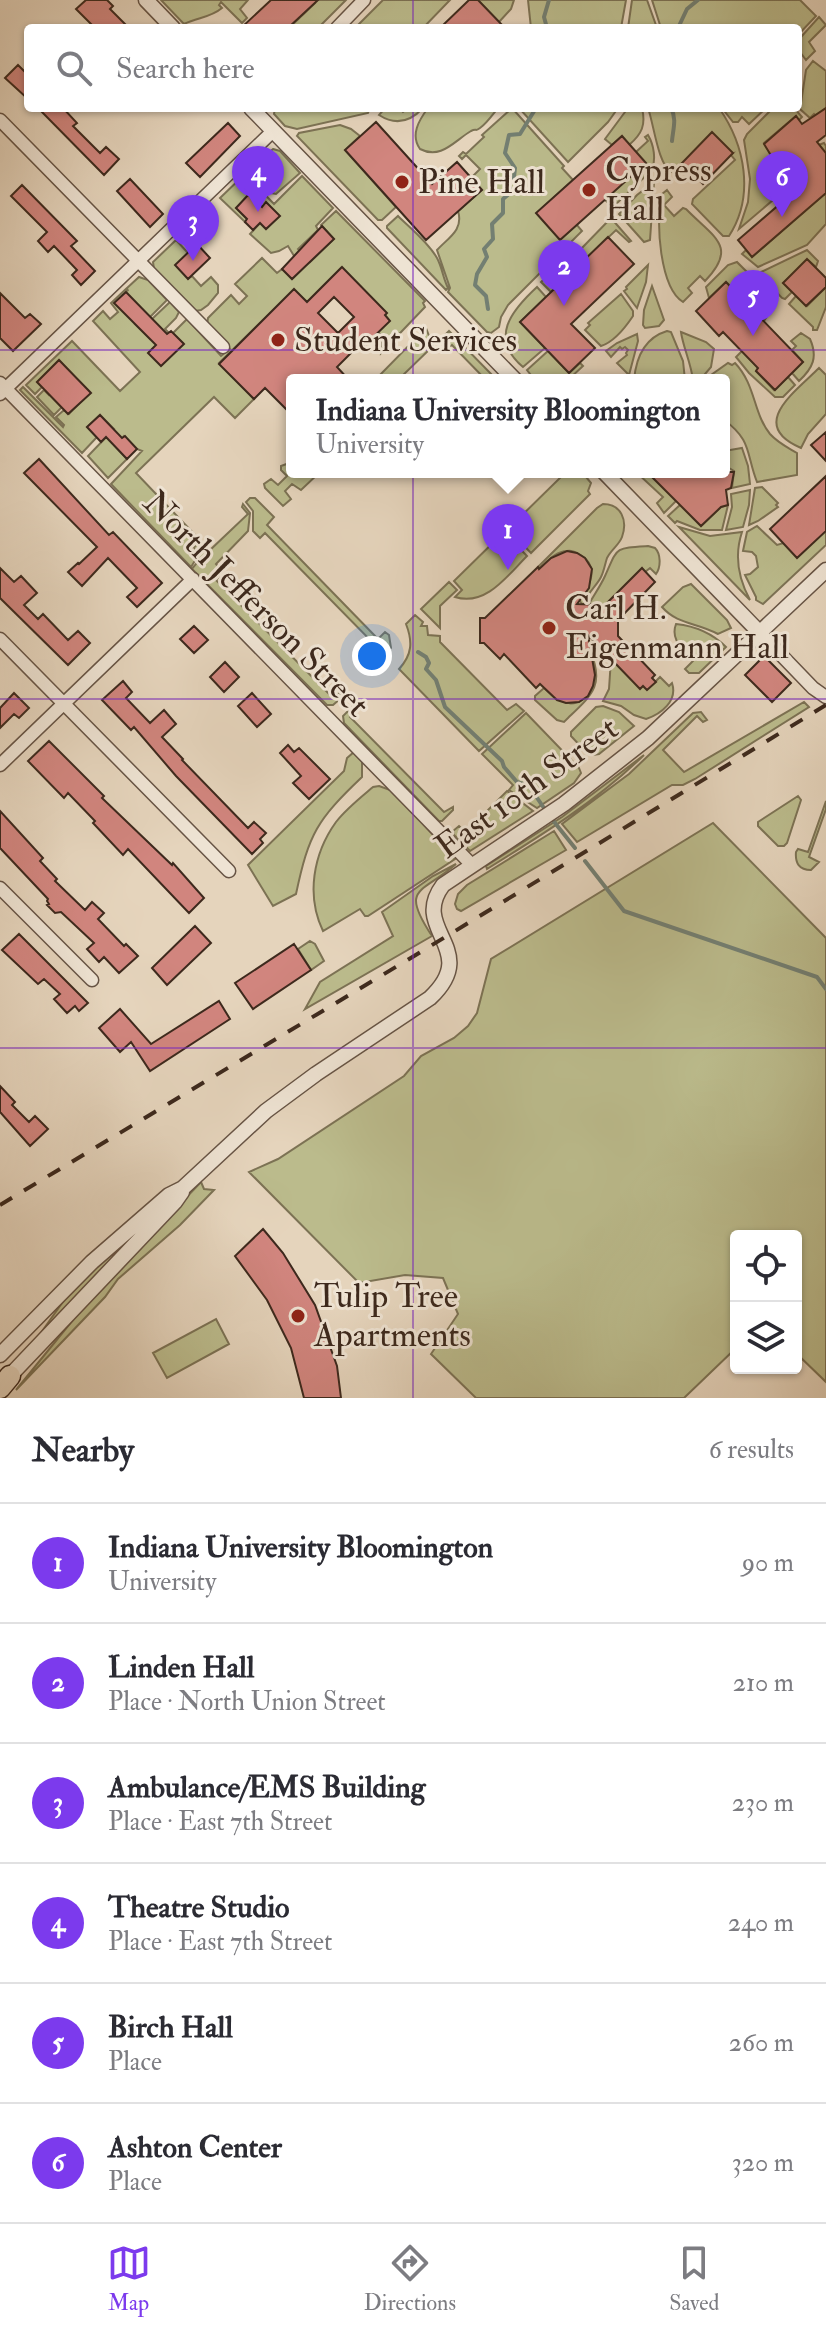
<!DOCTYPE html>
<meta charset="utf-8">
<style>
body{margin:0;font-family:"IM FELL Double Pica",serif;background:#f7f7f7;color:#2b2b33}
.controls{position:absolute;right:24px;bottom:24px;display:grid;overflow:hidden;border-radius:8px;box-shadow:0 2px 6px #0004}
.controls button{width:72px;height:72px;display:grid;place-items:center;padding:0;border:0;border-bottom:2px solid #e1e1e2;background:#fff;color:#2b2b33;font:40px sans-serif}
.you{position:absolute;left:372px;top:656px;width:28px;height:28px;margin:-20px;border:6px solid #fff;border-radius:50%;background:#1a73e8;box-shadow:0 0 0 12px #1a73e833}
.badge{display:grid;place-items:center;width:52px;height:52px;border-radius:50%;background:#7c3aed;color:#fff;font-size:26px;font-weight:700}
.pin{position:absolute;translate:-50% -66px;filter:drop-shadow(0 2px 4px #0008)}
.pin::after{content:'';position:absolute;top:42px;width:28px;height:24px;background:inherit;clip-path:polygon(0 0,100% 0,50% 100%)}
.popup{position:absolute;left:286px;top:374px;width:444px;height:104px;box-sizing:border-box;display:grid;place-content:center;border-radius:8px;background:#fff;filter:drop-shadow(0 2px 6px #0005);font-size:26px;white-space:nowrap;color:#7c7c81}
.popup b{font-size:30px;color:#2b2b33}
.popup::after{content:'';position:absolute;left:50%;top:100%;margin-left:-16px;border:16px solid transparent;border-top-color:#fff}
.list{margin:0;padding:0;list-style:none}
h2{display:flex;justify-content:space-between;align-items:center;height:104px;margin:0;padding:0 32px;font-size:34px}
h2 small{font-size:26px;font-weight:400;color:#7c7c81}
.list li{display:grid;grid-template-columns:52px 1fr auto;gap:24px;align-items:center;box-sizing:border-box;height:120px;padding:0 32px;border-top:2px solid #e1e1e2}
.list b{display:block;font-size:30px;white-space:nowrap}
.list p{margin:0;font-size:26px;white-space:nowrap;color:#7c7c81}
.list em{font-size:26px;font-style:normal;color:#7c7c81}
.icon{flex:none;width:44px;height:44px;fill:none;stroke:currentColor;stroke-width:2;stroke-linecap:round;stroke-linejoin:round}
.map{position:relative;flex:none;width:826px;height:1398px;overflow:hidden}
.search{position:absolute;background:#fff;box-shadow:0 2px 6px #0004;left:24px;right:24px;top:24px;height:88px;display:flex;align-items:center;gap:20px;box-sizing:border-box;padding:0 28px;border-radius:8px;color:#7c7c81;font-size:30px}
.sheet{height:824px;background:#fff}
nav{display:flex;justify-content:space-around;align-items:center;box-sizing:border-box;height:112px;border-top:2px solid #e1e1e2;background:#fff;font-size:22px;color:#7c7c81}
nav a{display:grid;justify-items:center;gap:4px}
nav .on{color:#7c3aed}
.map>svg:first-child{display:block}
</style>
<div class="map">
<svg width="826" height="1398" viewBox="0 0 826 1398">
<rect width="100%" height="100%" fill="#e5d4bc"/>
<filter id="stains"><feTurbulence type="fractalNoise" baseFrequency=".0025" numOctaves="4"/><feColorMatrix values="0 0 0 0 .2 0 0 0 0 .09 0 0 0 0 .02 0 0 0 .5 -.17"/></filter>
<radialGradient id="worn" r=".72"><stop offset=".6" stop-color="#630" stop-opacity="0"/><stop offset="1" stop-color="#630" stop-opacity=".3"/></radialGradient>
<path fill="#bbbb8c" stroke="#7c7254" stroke-width="2" d="M161,0h87l-8,9 7,9 -5,5 -21,-21 -2,3 3,3c-12,10 -24,9 -38,16z
M313,0h33l-28,28h-29l26,-25z
M383,0h67l-27,28h-68z
M478,0h36l-3,9 -12,13z
M528,0h98l-5,28h-90z
M632,0h15l10,28h-29z
M652,0h148l16,16 -18,19v-7h-137z
M819,17l7,8 -17,17 6,9 -9,9 -6,-8 1,-15z
M813,61l13,10v37l-10,8 -2,-2 -4,4 -10,-9 6,-39z
M275,108h93l1,2 -1,3 -71,16 -12,-3 -11,-12z
M385,108h14l4,4 5,-4h15c-13,14 -27,18 -44,7z
M428,108h70c-5,6 -11,15 -18,20 -5,4 -3,0 -9,3 -17,10 -30,29 -51,18 -10,-14 -1,-29 8,-41z
M512,108l52,58 -2,2 11,12 -36,33 40,12 5,6 -74,74 -7,12 -2,10 -8,6 -4,-1 -39,-40 2,-4 -13,-38c11,-12 27,-20 21,-39l24,-21 -11,-12 9,-9 -14,-14 -4,4 -3,-3 4,-4 3,2 18,-17 -2,-2z
M519,108h99l-10,14 -40,40z
M628,108h14c4,17 0,26 -13,37l-7,-9 -10,9 -7,-6z
M648,108h71c26,37 36,88 10,128h-6l-31,-32 1,-5 42,-39 -4,-5 2,-2 -51,10 -11,9c-13,-8 -17,-47 -23,-64z
M722,108h44l-17,16 -7,-7 -4,5h-5z
M773,108h21l8,9 -3,3 -3,-4 -32,27 11,18 49,-18 2,3v9l-87,74 9,-27 2,-23 -6,-39 3,-6z
M340,125l11,4 9,7 -15,14 51,57 -14,13h-4l-81,-84 2,-3z
M648,135c6,10 8,24 4,35l-39,37 -8,-7 31,-48 12,-11 -3,-4z
M273,149l7,2 20,22 -24,21 -5,-1 -23,-23z
M245,174l29,30 28,-28 31,32 -17,18 2,4 -20,19 12,13 24,-23 -13,-14 15,-14 89,90 -2,2 2,4 -44,46 1,-17 -4,-4 8,-19 -45,-45 -34,34 -13,-12 -75,73 35,36 -19,19 -21,-21 -78,76 63,66 -8,9 5,11 -5,8 -80,-83 31,-33 -5,-2 -13,-13 -9,10 12,13 -19,19 -20,-22 26,-27 -14,-14 -13,12 10,10 -15,16 -62,-63 3,-3 40,40 1,-2 -8,-8 8,-7 5,4 21,-22 -12,-12 -16,27 -8,8 -17,-18 7,-7 5,5 22,-22 -12,-13 -22,22 5,5 -7,7 -9,-9 46,-44 48,50 20,-19 -47,-51 10,-10 7,8 8,-7 -7,-9 15,-14 2,2 -1,-3 12,-11 9,3 19,20 -17,17 -4,-4 -11,11 15,15 12,-10 -10,-10 18,-17 9,10 -3,6 -11,11 4,4 -20,19 12,13 22,-22 -10,-10 14,-14 34,37 9,-7 -23,-24 1,-7 23,-23 8,9 8,-8 -12,-12 27,-26 15,15 5,-4 10,10 10,-10 -14,-23 -9,5 -8,2 -21,-19 10,-11 6,6 13,-13 -13,-13 -4,4 -13,-12 -13,13 11,11 -2,3 -25,-24z
M654,182l-4,58 -6,2 -25,-28 18,-19z
M667,190l5,7 -8,8 10,11 9,-8 3,1c27,28 53,37 19,72l-5,-5 -12,12 4,5 -9,9c-23,-14 -28,-81 -21,-108z
M826,193v31l-19,21 -49,22 -16,-13 4,-4 6,7z
M398,216c13,13 30,26 39,42 5,9 6,20 11,30l-2,2 -59,-62v-2z
M611,218l20,23 -2,1 -13,-12 -65,62 -10,-10 37,-34 2,2z
M176,240l12,13 1,25 3,-2 9,10 10,-9 7,8v8l-10,12 -7,5 -6,1 -41,-42 -1,-7z
M807,250l11,11 -2,6 -8,-7 -25,23 9,9 -7,7 -3,-1 -22,-23 1,-3z
M737,262c16,17 44,36 27,59l-38,-39 -17,16 -3,-11 22,-22z
M648,265l-2,17 -9,26 -13,-17 3,-2 -1,-2z
M652,286l12,34 -5,6 -14,2 -2,-3 1,-15z
M537,287l9,10 -26,25 25,26 -22,19c-34,-29 -12,-56 14,-80z
M826,287v20l-9,23h-4v-3l-24,-23 7,-8 11,10z
M621,294l12,17v5c-8,12 -19,26 -32,30l-16,-16 5,-5 -2,-2z
M426,328l7,18 -35,34h-23z
M449,331l48,49h-11l-34,-35 -7,5v-15z
M667,331l4,1 12,29 2,19h-51c2,-22 10,-42 33,-49z
M681,332l25,10 8,7 -3,18 -11,13h-7c-2,-17 -10,-33 -12,-48z
M801,333l9,6c8,18 3,29 -11,42l-7,-8 11,-11 -11,-12 4,-4 -5,-5z
M637,334l1,7 -9,34 -12,-12 10,-8 -1,-2 2,-3 -3,-3 -3,2 -2,-2 -9,10 -5,-6 11,-8z
M548,351l21,22 11,-10 3,3 -15,14h-33l-8,-10z
M742,351l16,17 -2,3 18,19 14,-13 7,8 -12,12h-8l-26,-24 -13,-16z
M728,363l4,2 3,-2c21,22 18,50 35,71 8,9 17,13 27,19v22l-40,7c-11,-28 -5,-42 -33,-62v-40h-20z
M819,368l7,7v39l-18,20 -7,14c-54,-23 -6,-56 18,-80z
M742,448l6,18 2,18 -18,4 2,-17 -10,-6v-14z
M292,462v10h28l-19,18 -9,-6 -7,7 6,8 -8,7 -18,-18 -1,-4 7,-5 7,6 9,-9 -6,-6v-4z
M566,472h16l9,11 -3,8 2,3 -59,59 -23,-24z
M636,472h11l29,29 -12,12 -7,-10 6,-6z
M762,487l16,16 -2,2 2,2 -20,14 -9,4 6,-37z
M750,490l-1,15 -6,22 -17,3 6,-23 -1,-13z
M250,498h5l19,19 -7,8 111,114 7,-7 4,3 2,13 -14,13 -1,-4 5,-6 -116,-118 -5,5 -7,-7v-20l-7,-9z
M243,504l7,9 -2,18 -32,33 8,9 -8,7 117,118 6,-5 3,1 -1,4 -8,7h-6l-135,-136 7,-9 -5,-13 7,-6 9,9 38,-36 -6,-7z
M603,504c18,0 25,16 19,33 -3,8 -11,13 -15,21 -2,6 -3,13 -6,19 -5,10 -13,14 -17,27h-2l-3,-4c11,-13 21,-34 1,-45 -3,-2 -9,-5 -13,-4 -11,0 -20,11 -28,18l-1,-2 59,-59z
M680,505l21,21 20,-19 7,-2 -6,25h-22l-23,-9 -2,2 -7,-7z
M757,526l20,19 49,-14v14l-63,59 -7,-4v-3l-11,-22 5,-1 8,-7 -2,-11 -4,-4 -9,-1 4,-19z
M679,527l31,9 32,-4c-8,24 -4,46 8,68z
M504,532l23,24c-19,19 -41,51 -72,41l7,-7 -8,-9z
M648,546l7,2c6,6 6,19 1,26l-6,-6 -5,4 -3,-4 -37,37 -16,-1c5,-9 12,-19 16,-28 13,-29 9,-28 43,-30z
M449,582l8,8 -17,16v22l-19,-19z
M691,584l36,36 4,8 -13,6c-22,-12 -40,-9 -56,-27l21,-20z
M415,615l8,7 -2,4h6l1,9 12,1v6l67,68 9,-6 8,7 -45,40 -80,-82c13,-14 14,-27 7,-45z
M676,624c19,2 36,9 50,23l-27,26h-10l-4,-4 8,-8c-10,-12 -23,-21 -17,-37z
M590,651c15,34 2,44 -22,67l-4,4 -7,-2 -22,-20v-4l9,-8c5,4 10,10 15,12 18,10 35,-5 35,-24 0,-8 -2,-17 -4,-25z
M611,659l29,29 3,-2 4,4 13,-13 9,9 3,-3c6,18 -11,31 -26,36l-12,-4 -13,-9 -18,-5 6,-12z
M804,702l5,5 -114,72 -12,6h-11l-95,57 -15,-18 67,-50 64,-61 8,-1 6,8 -4,2 -6,-6 -34,34 21,22z
M603,706l16,6 15,14 -35,28 -6,1 -7,-3 -15,-16v-4l25,-25z
M352,707l4,3 -6,7 94,95 9,-5v3l-11,11h-3l-95,-98 -1,-7z
M526,713l53,55 2,5 -7,10 -37,25 -28,-18 4,-5 -31,-31z
M354,752l8,9v16c-45,43 -53,56 -66,117l-23,12 -25,-41 96,-94 3,-13z
M644,755c-46,45 -102,80 -157,114l-1,-3 76,-49z
M379,786l14,5 62,68 -87,57h-3l-5,-7 -37,22c-17,-35 -10,-77 13,-109 10,-13 24,-24 37,-35z
M507,791l26,20 -63,40 -16,-16 -1,-4 6,-5 7,6z
M798,796l3,4 -14,43 -3,3h-6l-20,-20v-4z
M826,801v8l-17,48 10,5 -8,8c-12,0 -16,-7 -15,-18l2,-3 10,3z
M713,823l113,115v444l-30,-29v-117h-60v112l-52,50h-208l-45,-44 27,-40 -15,-36 -38,-3 -46,8 -110,-111 29,-13 126,-83 17,-20 33,-18 14,-12 9,-13 14,-54z
M554,831l12,19 -105,61 -4,-2 -2,-5 3,-10 9,-9z
M456,864c-34,30 -57,22 -24,72l-127,73 15,-27 73,-46 -11,-24 51,-36z
M310,941l5,3 9,17 -13,9 -13,-21z
M201,1182l3,7 10,1 -34,35 -62,54 -13,18 -89,93 78,-96z
M162,1208l-129,136 44,-62z
M216,1319l13,25 -62,34 -14,-25z"/>
<g fill="none" stroke-linecap="round" stroke-linejoin="round">
<path stroke="#737f72" stroke-width="4" d="M547,28l-3,-11 5,-17
M678,28l9,-19 11,-9
M671,108c6,11 2,21 1,33
M488,309l-2,-13 -11,-11 2,-11 10,-17 -3,-8 9,-10 -1,-15 11,-11v-14l7,-6v-12l4,-4 1,-9 -10,-15 4,-18 11,-1 16,-26
M418,652l8,5 3,6 -3,6 10,11 9,27 57,54 2,6 13,15 12,4 17,25
M551,818l24,30
M585,861l39,50 193,66 9,12"/>
</g>
<path fill="#d1857e" stroke="#3d291d" stroke-width="2" fill-rule="evenodd" d="M86,0h21l6,6 -3,3 19,19h-34l-19,-19z
M271,0h47l-30,28h-47z
M469,0h9l27,28h-65z
M18,65l10,10v24l-23,-21z
M38,108h25l14,15 -4,3 27,27 6,-6 13,12 -15,16z
M826,108v27l-9,7 9,11v40l-74,64 -14,-17 65,-56 -28,-22 -11,-18 32,-28 6,8z
M376,122l56,62 25,-22 25,28 -56,50 -81,-90z
M228,123l12,13 -40,41 -14,-14z
M712,132l21,21 -30,31 -21,-21z
M622,136l24,27 -86,77 -24,-27z
M130,179l33,35 -13,13 -33,-36z
M22,185l55,56 -6,5 24,25 -14,14 -9,-10 5,-5 -23,-24 -6,6 -10,-11 9,-9 -36,-36z
M249,194l13,13 4,-5 14,14 -14,13 -6,-6 -7,7 -8,-8 2,-3 -11,-11z
M322,226l12,13 -42,40 -10,-10z
M608,237l26,27 -63,60 24,24 -26,25 -49,-51z
M197,244l13,14 -22,21 -13,-14z
M807,259l19,19v9l-20,19 -23,-23z
M342,267l45,46 -2,2 5,6 -30,29 -3,-3 -20,20 12,13h-57v35l-27,-27 -11,11 -35,-35 75,-75 13,13zM334,297l20,20 -16,16 -20,-20z
M726,282l77,80 -28,28 -19,-19 2,-3 -35,-36 -4,4 -23,-25z
M126,292l41,42 4,-3 13,13 -23,22 -13,-13 8,-8 -42,-42z
M0,293l25,25 5,-4 11,10 -28,27 -13,-13z
M59,360l32,33 -23,21 -31,-32z
M100,415l22,23 3,-2 12,13 -10,10 -21,-22 -5,5 -14,-15z
M826,432v29l-15,-16z
M39,459l70,76 4,-3 49,51 -25,24 -10,-10 10,-9 -29,-30 -26,28 -14,-14 10,-9 1,1 18,-17 -73,-74z
M647,472h87l-3,16 -5,2 2,15 -7,2 -20,19z
M826,476v55l-29,27 -27,-29z
M567,551l10,2 8,5 7,11 -3,19 -12,16 28,1 37,-37 13,14 -37,38v16l37,39 -3,3 4,4 -9,8 -4,-4 -3,3 -52,-54 7,40 -2,11 -5,10 -9,6 -13,1 -9,-3 -17,-16 -4,4 -32,-34 -4,5 -16,-16h-4v-25h5l53,-51 1,2 12,-11z
M0,568l14,14 7,-6 16,17 -13,12 14,14 5,-5 25,26 10,-9 12,12 -22,22 -68,-67z
M194,626l14,14 -14,13 -14,-14z
M764,656l27,27 -19,19 -27,-27z
M225,662l14,15 -15,15 -14,-15z
M123,681l9,11 -6,6 24,25 14,-13 12,14 -14,13 21,22 -1,1 66,68 6,-6 12,11 -6,6 3,4 -11,11 -76,-78 -42,-49 -3,3 -29,-30z
M14,693l15,15 -10,10 -5,-4 -14,14v-20z
M252,693l19,21 -14,13 -19,-21z
M49,741l55,55 -2,2 70,67 1,-2 31,35 -15,15 -61,-64 -5,6 -30,-32 2,-2 -27,-28 -4,5 -36,-37z
M288,745l6,7 5,-4 31,31 -21,20 -16,-16 8,-7 -21,-23z
M0,811l43,47 -3,3 17,18 -2,2 30,29 7,-8 12,11 -6,6 26,27 2,-2 12,12 -19,17 -15,-16 -5,5 -12,-13 7,-6 -33,-31 -6,1 -8,-8 2,-1 -2,-3 1,-2 -48,-51z
M195,926l16,17 -44,42 -15,-17z
M19,934l69,69 -9,8 -4,-5 -8,7 -13,-14 6,-5 -16,-15 -6,5 -36,-34z
M294,944l17,26 -58,39 -18,-26z
M219,1001l11,18 -80,52 -19,-29 -11,10 -21,-24 21,-19 31,35z
M0,1086l15,16 -3,3 17,17 6,-6 13,13 -18,17 -30,-34z
M263,1229l20,24 32,52 22,61 4,32h-37l-13,-50 -24,-48 -32,-44z"/>
<g fill="none" stroke-linecap="round" stroke-linejoin="round">
<defs>
<path id="minor" d="M337,28l27,-28
M0,120l223,227
M0,383l472,482
M0,394l273,-263
M760,633l53,55 13,9
M0,639l229,232
M0,765l193,-186
M0,888l92,92"/>
<path id="tertiary" d="M146,0l27,28
M251,108l264,272
M604,472l156,161
M0,1355l92,-93 77,-67 14,-7 83,-77 50,-37 114,-76c52,-49 -21,-68 13,-113l121,-81 84,-66 178,-168
M5,1381l170,-179 7,-10"/>
<path id="trunk" d="M0,1388l10,-12"/>
</defs>
<use href="#minor" stroke="#675445" stroke-width="15"/>
<use href="#tertiary" stroke="#675445" stroke-width="17"/>
<use href="#trunk" stroke="#3d291d" stroke-width="23"/>
<use href="#minor" stroke="#eee3d3" stroke-width="12"/>
<use href="#tertiary" stroke="#eee3d3" stroke-width="14"/>
<use href="#trunk" stroke="#e5d4bc" stroke-width="20"/>
<path stroke="#3d291d" stroke-width="4" stroke-dasharray="14 14" stroke-linecap="butt" d="M0,1205l419,-252 407,-248"/>
</g>
<path fill="none" stroke="#7b2cbf" stroke-width="2" stroke-opacity="0.55" d="M413,0v28M413,108v1290M0,350h826M0,699h826M0,1048h826"/>
<g fill="#8f2418" stroke="#eee3d3" stroke-width="3">
<circle cx="402" cy="182" r="8"/>
<circle cx="589" cy="190" r="8"/>
<circle cx="278" cy="340" r="8"/>
<circle cx="549" cy="628" r="8"/>
<circle cx="298" cy="1316" r="8"/>
</g>
<g text-anchor="middle" dominant-baseline="central" stroke-width="6" stroke-linejoin="round" paint-order="stroke">
<g font-size="34" fill="#3d291d" stroke="#eee3d3" text-anchor="start">
<text x="605" y="170">Cypress<tspan x="605" dy="39">Hall</tspan></text>
<text x="418" y="182">Pine Hall</text>
<text x="294" y="340">Student Services</text>
<text x="565" y="608">Carl H.<tspan x="565" dy="39">Eigenmann Hall</tspan></text>
<text x="314" y="1296">Tulip Tree<tspan x="314" dy="39">Apartments</tspan></text>
</g>
<g font-size="34" fill="#3d291d" stroke="#eee3d3">
<text transform="translate(256 604) rotate(45)">North Jefferson Street</text>
<text transform="translate(527 788) rotate(-36)">East 10th Street</text>
</g>
</g>
<rect width="100%" height="100%" filter="url(#stains)"/>
<rect width="100%" height="100%" fill="url(#worn)"/>
</svg>
<div class="controls">
<button><svg class="icon" aria-label="locate" viewBox="0 0 24 24"><circle cx="12" cy="12" r="6"/><path d="M12 2v4M12 18v4M2 12h4M18 12h4"/></svg></button>
<button><svg class="icon" aria-label="layers" viewBox="0 0 24 24"><path d="M12 4l9 5-9 5-9-5zM3 14l9 5 9-5"/></svg></button>
</div>
<div class="you"></div>
<div class="pin badge" style="left:508px;top:570px">1</div>
<div class="popup"><b>Indiana University Bloomington</b>University</div>
<div class="pin badge" style="left:564px;top:306px">2</div>
<div class="pin badge" style="left:193px;top:261px">3</div>
<div class="pin badge" style="left:258px;top:212px">4</div>
<div class="pin badge" style="left:753px;top:336px">5</div>
<div class="pin badge" style="left:782px;top:217px">6</div>
<div class="search"><svg class="icon" aria-label="search" viewBox="0 0 24 24"><circle cx="10" cy="10" r="6"/><path d="M15 15l6 6"/></svg>Search here</div>
</div>
<section class="sheet">
<h2>Nearby<small>6 results</small></h2>
<ul class="list">
<li><span class="badge">1</span><div><b>Indiana University Bloomington</b><p>University</p></div><em>90 m</em></li>
<li><span class="badge">2</span><div><b>Linden Hall</b><p>Place · North Union Street</p></div><em>210 m</em></li>
<li><span class="badge">3</span><div><b>Ambulance/EMS Building</b><p>Place · East 7th Street</p></div><em>230 m</em></li>
<li><span class="badge">4</span><div><b>Theatre Studio</b><p>Place · East 7th Street</p></div><em>240 m</em></li>
<li><span class="badge">5</span><div><b>Birch Hall</b><p>Place</p></div><em>260 m</em></li>
<li><span class="badge">6</span><div><b>Ashton Center</b><p>Place</p></div><em>320 m</em></li>
</ul>
</section>
<nav>
<a class="on"><svg class="icon" aria-label="map" viewBox="0 0 24 24"><path d="M3 6l6-2 6 2 6-2v14l-6 2-6-2-6 2zM9 4v14M15 6v14"/></svg>Map</a>
<a><svg class="icon" aria-label="directions" viewBox="0 0 24 24"><path d="M12 3l9 9-9 9-9-9zM9 14v-3h6M13 9l2 2-2 2"/></svg>Directions</a>
<a><svg class="icon" aria-label="saved" viewBox="0 0 24 24"><path d="M7 4h10v16l-5-4-5 4z"/></svg>Saved</a>
</nav>
